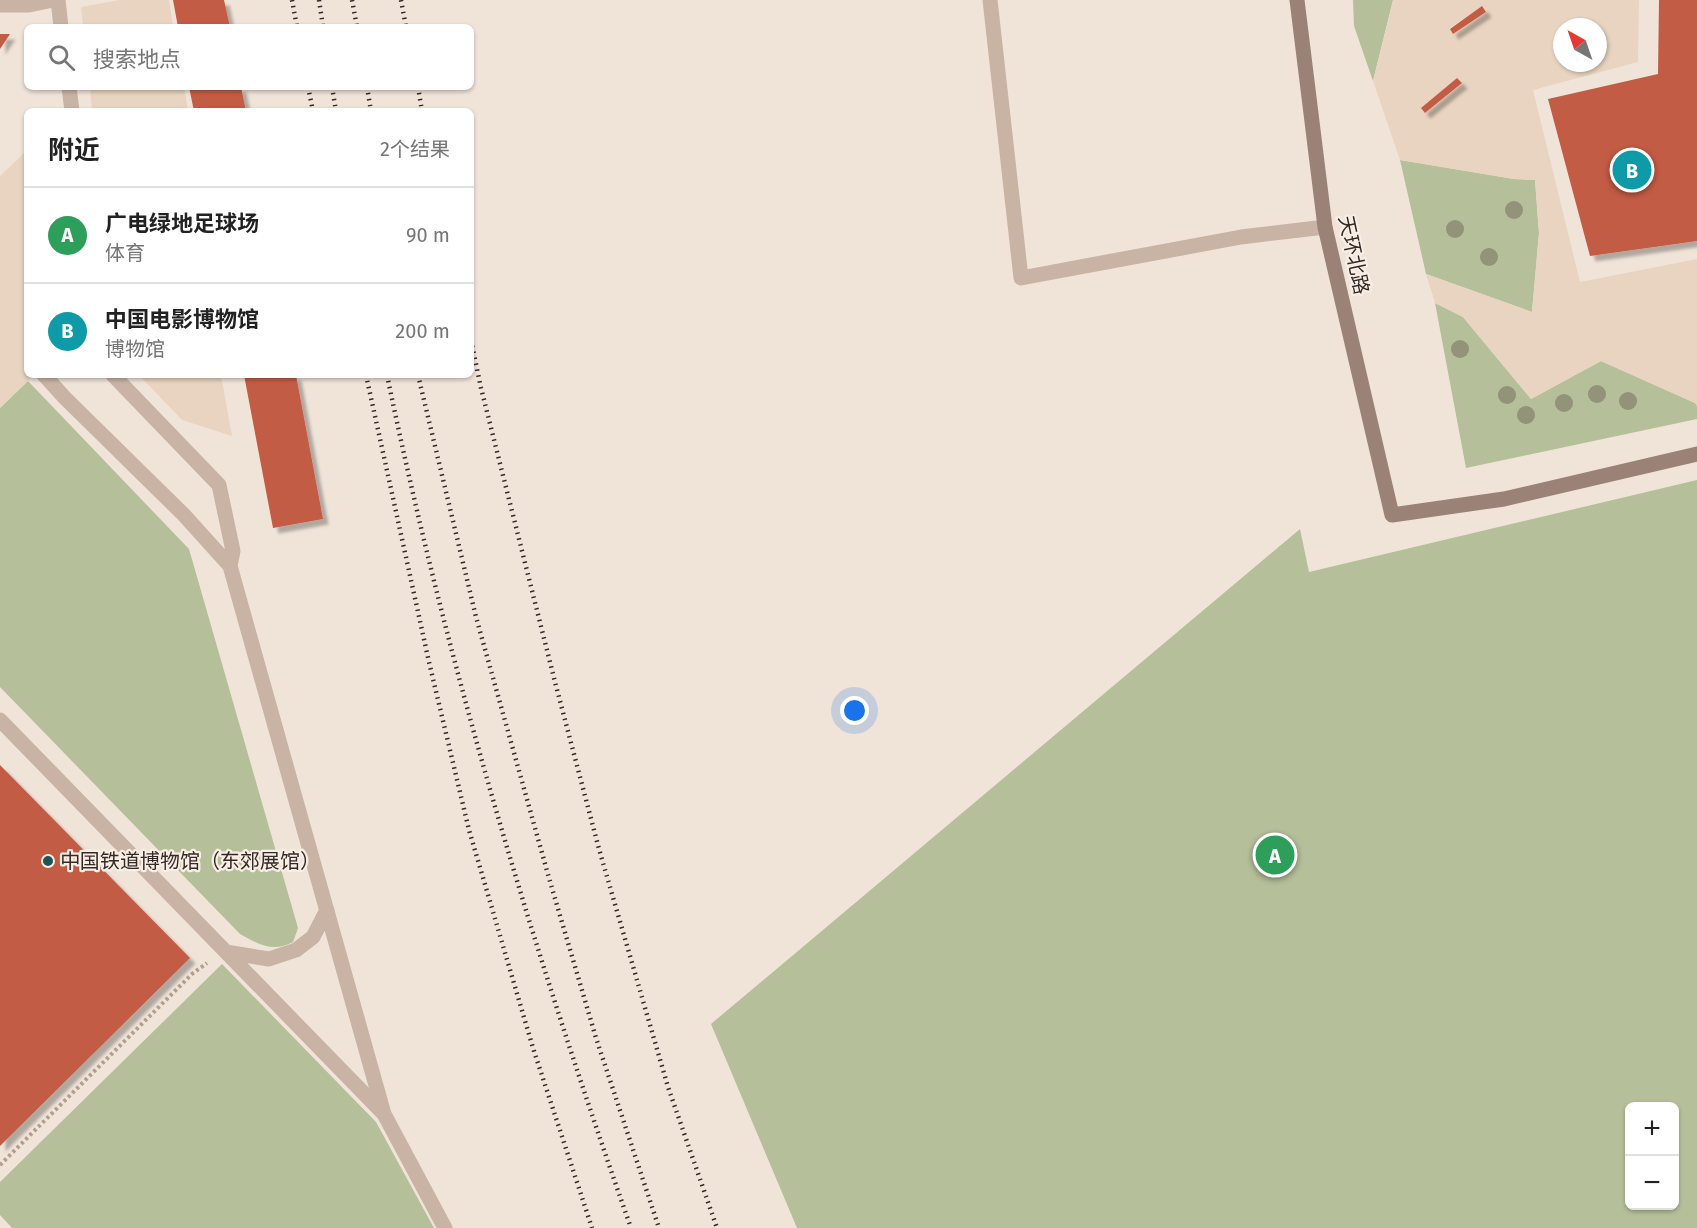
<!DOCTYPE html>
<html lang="zh">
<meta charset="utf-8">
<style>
body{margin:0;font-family:"Fira Sans","Noto Sans SC",sans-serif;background:#f6f6f6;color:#222}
.controls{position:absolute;right:18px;bottom:18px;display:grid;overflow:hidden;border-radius:9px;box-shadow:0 2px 4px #0004}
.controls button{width:54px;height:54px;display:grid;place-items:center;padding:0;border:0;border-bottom:2px solid #e0e0e0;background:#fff;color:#222;font:30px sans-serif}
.compass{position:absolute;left:1553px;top:18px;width:54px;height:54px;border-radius:50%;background:#fff;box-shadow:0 2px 4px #0004;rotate:320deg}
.you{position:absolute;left:855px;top:711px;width:21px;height:21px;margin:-15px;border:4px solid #fff;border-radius:50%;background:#1a73e8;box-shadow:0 0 0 9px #1a73e833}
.badge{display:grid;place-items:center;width:39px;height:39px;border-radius:50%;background:#1d5454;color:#fff;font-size:20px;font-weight:700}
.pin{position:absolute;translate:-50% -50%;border:3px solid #fff;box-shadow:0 2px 6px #0006}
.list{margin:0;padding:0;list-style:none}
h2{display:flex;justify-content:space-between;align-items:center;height:78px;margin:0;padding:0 24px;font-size:26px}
h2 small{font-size:20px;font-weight:400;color:#767676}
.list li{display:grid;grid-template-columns:39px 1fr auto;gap:18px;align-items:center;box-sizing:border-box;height:96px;padding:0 24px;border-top:2px solid #e0e0e0}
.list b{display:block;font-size:22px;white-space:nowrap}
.list p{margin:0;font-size:20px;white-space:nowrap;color:#767676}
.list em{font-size:20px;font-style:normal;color:#767676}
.icon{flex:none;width:33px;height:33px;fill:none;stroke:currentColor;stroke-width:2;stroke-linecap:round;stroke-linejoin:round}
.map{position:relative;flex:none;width:1697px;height:1228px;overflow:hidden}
.search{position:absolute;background:#fff;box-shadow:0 2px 4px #0004;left:24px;top:24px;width:450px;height:66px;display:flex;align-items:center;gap:15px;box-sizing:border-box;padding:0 21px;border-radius:9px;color:#767676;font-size:22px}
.panel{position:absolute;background:#fff;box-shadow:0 2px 4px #0004;left:24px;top:108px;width:450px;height:270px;border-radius:9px}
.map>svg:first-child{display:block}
</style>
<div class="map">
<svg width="1697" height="1228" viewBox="0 0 1697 1228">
<defs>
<filter id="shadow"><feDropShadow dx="5.5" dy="5.5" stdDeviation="1.5" flood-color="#0004"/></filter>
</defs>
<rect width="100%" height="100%" fill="#f0e4d9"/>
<path fill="#b5bf99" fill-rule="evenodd" d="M1353,0h40l-20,81 -19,-55z
M1400,160l114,19 21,1 4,53 -7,79 -106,-38z
M1435,303l28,14 68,82 70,-38 94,42 2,3v13l-231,49z
M28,381l161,168 109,379 -5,14c-20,11 -35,2 -53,-8l-240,-247v-279z
M1697,480v748h-900l-86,-204 589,-495 9,43zM1630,1106h44v100h-44z
M222,964l154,158 58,106h-422l-12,-13v-33z"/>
<path fill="#e8d4c0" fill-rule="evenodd" d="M120,0h49l4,27h-90l-2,-20z
M1393,0h246l-1,62 -105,28 47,192 117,-23v147l-2,-3 -94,-42 -70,38 -68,-82 -28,-14 -9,-29 106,38 7,-79 -4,-53 -21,-1 -114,-19 -27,-79zM1481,7l5,5 -33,22 -3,-6zM1562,27h36v36h-36zM1457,78l4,6 -36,29 -4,-5z
M90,87h94l4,24h-96z
M27,150v225h7l-34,33v-232z
M139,375h82l11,61 -50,-16z"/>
<path fill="#c35b44" filter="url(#shadow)" d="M173,0h51l6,27h-52z
M1659,0h38v241l-107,15 -42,-157 110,-25z
M1482,6l4,6 -33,22 -3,-5z
M0,34h10l-10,15z
M1457,78l5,5 -37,30 -4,-5z
M189,87h52l5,24h-52z
M244,375h52l27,144 -50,9z
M0,765l190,193 -190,188z"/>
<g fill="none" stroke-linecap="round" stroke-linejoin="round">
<path stroke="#b49d8f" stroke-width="4" stroke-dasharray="3 3" stroke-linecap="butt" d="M0,1165l192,-191 15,-11"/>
<path stroke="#c8b3a5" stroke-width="15" d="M58,0l3,27
M990,0l31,278 220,-41 84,-10
M0,5h29l24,-5
M69,87l3,24
M44,375l21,23 119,117 46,51
M113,375l106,110 14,66 -3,15 154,548
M0,720l384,394 61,114
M226,952l43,7 27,-9 17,-13 14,-27"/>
<path stroke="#9b8277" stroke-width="15" d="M1297,0l28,227 67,288 112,-16 193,-45"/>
<path stroke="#342a26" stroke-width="4.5" stroke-dasharray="1.5 4.5" stroke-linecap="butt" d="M292,0l5,27
M319,0l4,27
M352,0l5,27
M401,0l5,27
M308,87l5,24
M332,87l4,24
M367,87l4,24
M418,87l4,24
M471,340l10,48 74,294 44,167 69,238 49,141
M366,375l63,287 40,168 64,218 59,180
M387,375c60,290 146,574 244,853
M418,375l58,242 73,261 47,160 63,190"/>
</g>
<g fill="#929379">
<circle cx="1514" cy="210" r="9"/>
<circle cx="1455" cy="229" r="9"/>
<circle cx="1489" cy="257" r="9"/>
<circle cx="1460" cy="349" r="9"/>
<circle cx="1597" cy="394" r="9"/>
<circle cx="1507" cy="395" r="9"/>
<circle cx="1628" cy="401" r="9"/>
<circle cx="1564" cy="403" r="9"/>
<circle cx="1526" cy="415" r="9"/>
</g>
<circle fill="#1d5454" stroke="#f8eee5" stroke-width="2" cx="48" cy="861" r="6"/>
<g text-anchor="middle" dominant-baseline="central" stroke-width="4.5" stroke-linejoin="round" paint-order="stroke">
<g font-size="20" fill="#342a26" stroke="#f8eee5">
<text transform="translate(1354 255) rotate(78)">天环北路</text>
</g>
<g font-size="20" fill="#342a26" stroke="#f8eee5" text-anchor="start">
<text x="60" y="861">中国铁道博物馆（东郊展馆）</text>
</g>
</g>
</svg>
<div class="controls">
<button>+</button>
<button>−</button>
</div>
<svg class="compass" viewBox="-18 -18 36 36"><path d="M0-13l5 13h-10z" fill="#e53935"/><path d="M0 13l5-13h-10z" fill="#767676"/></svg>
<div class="you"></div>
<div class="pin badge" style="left:1275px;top:855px;background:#2e9e5b">A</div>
<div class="pin badge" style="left:1632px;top:170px;background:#0f9aa8">B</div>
<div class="search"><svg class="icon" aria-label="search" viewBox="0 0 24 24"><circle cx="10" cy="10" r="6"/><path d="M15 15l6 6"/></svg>搜索地点</div>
<section class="panel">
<h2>附近<small>2个结果</small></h2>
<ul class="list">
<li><span class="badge" style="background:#2e9e5b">A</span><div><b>广电绿地足球场</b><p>体育</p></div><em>90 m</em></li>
<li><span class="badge" style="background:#0f9aa8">B</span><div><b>中国电影博物馆</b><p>博物馆</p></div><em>200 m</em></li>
</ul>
</section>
</div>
